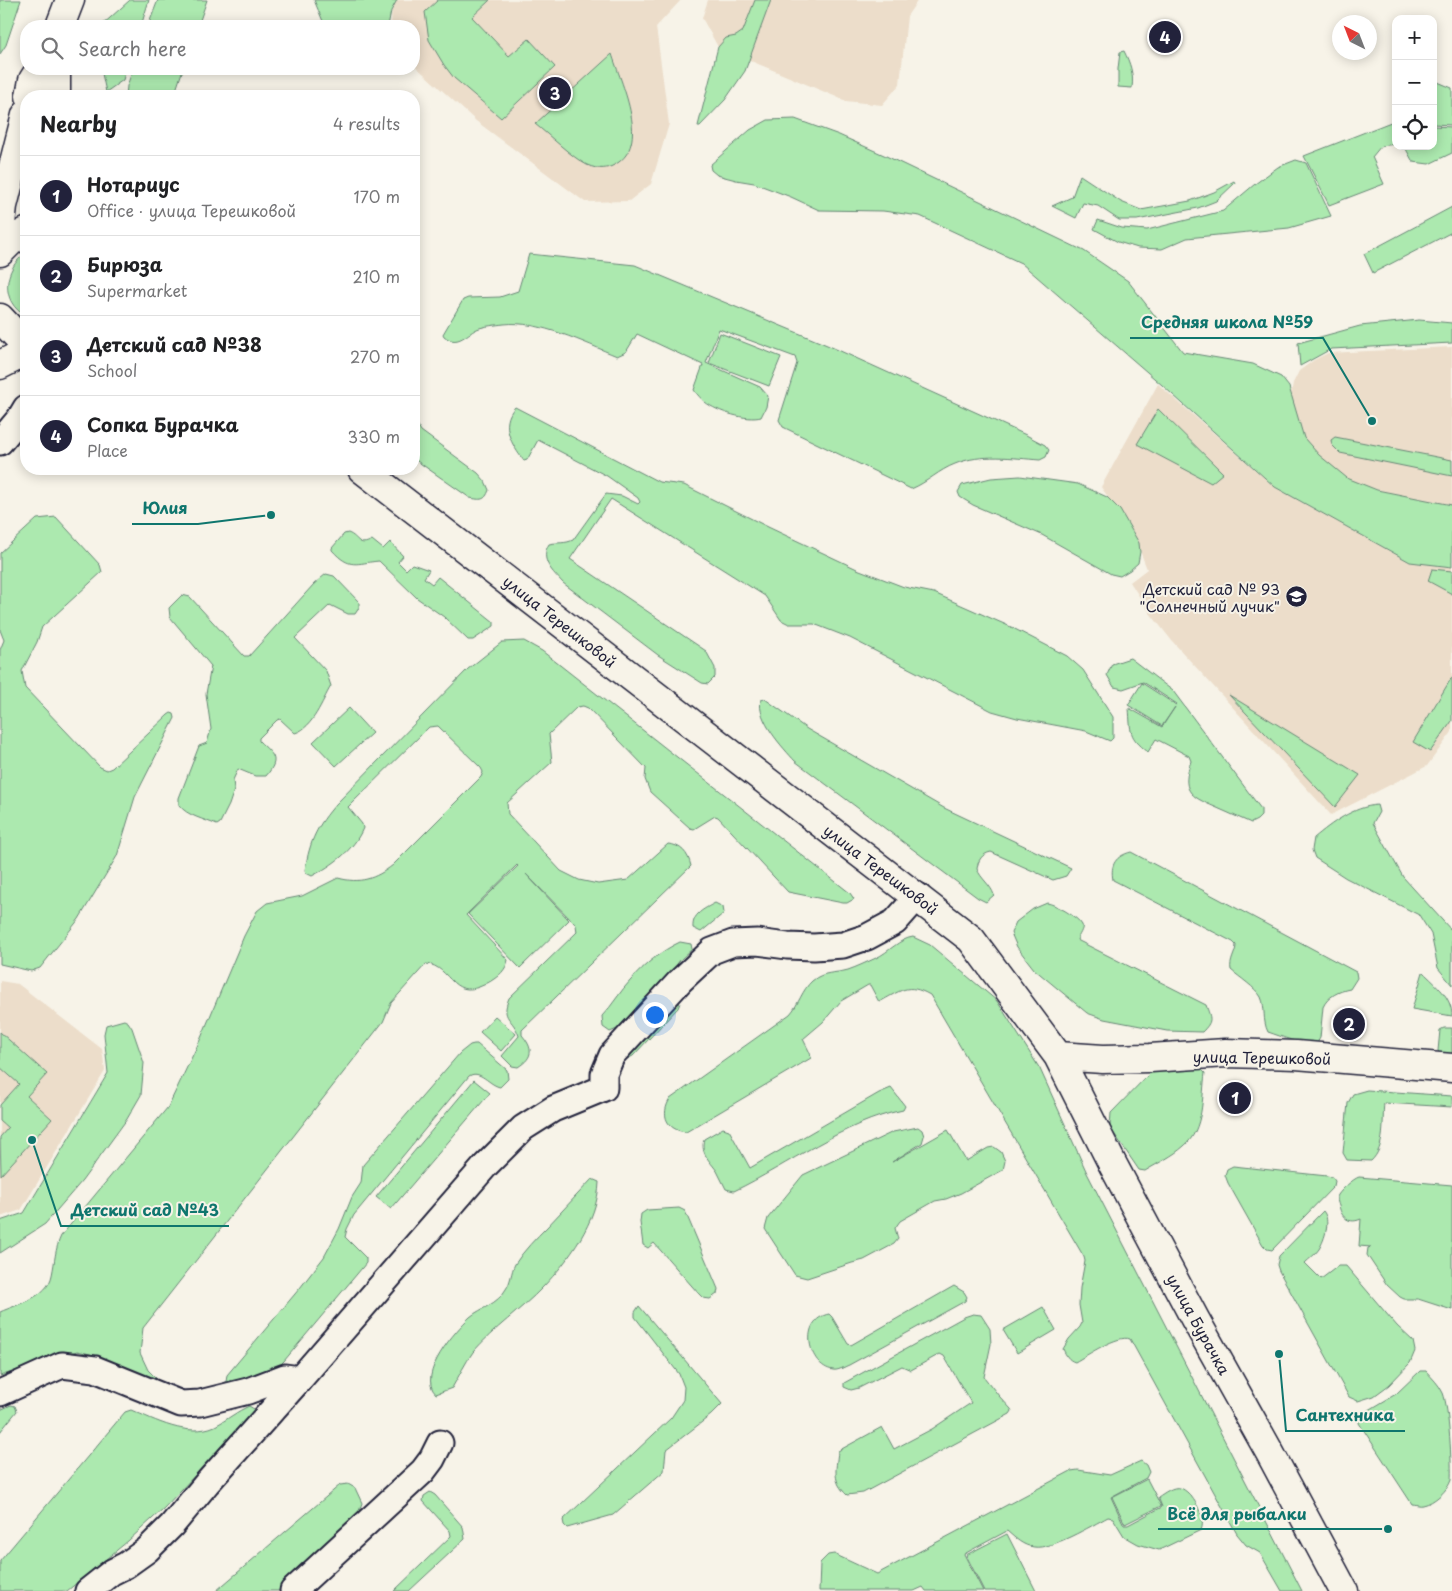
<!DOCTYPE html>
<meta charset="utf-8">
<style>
body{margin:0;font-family:"Playpen Sans",sans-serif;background:#f2f2f2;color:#202124}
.controls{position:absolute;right:15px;top:15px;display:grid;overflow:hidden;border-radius:10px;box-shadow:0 2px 12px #0003}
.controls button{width:45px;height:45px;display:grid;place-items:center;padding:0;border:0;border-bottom:1px solid #e0e0e0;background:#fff;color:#202124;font:25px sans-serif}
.compass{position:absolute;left:1332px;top:15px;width:45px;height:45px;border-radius:50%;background:#fff;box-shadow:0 2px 12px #0003;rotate:318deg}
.you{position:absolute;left:654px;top:1014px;width:18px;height:18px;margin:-12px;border:4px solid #fff;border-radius:50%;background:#1a73e8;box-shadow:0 0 0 8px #1a73e833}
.badge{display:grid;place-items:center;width:32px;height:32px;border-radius:50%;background:#22223b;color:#fff;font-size:16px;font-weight:700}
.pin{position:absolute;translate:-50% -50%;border:2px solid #fff;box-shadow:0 1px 5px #0006}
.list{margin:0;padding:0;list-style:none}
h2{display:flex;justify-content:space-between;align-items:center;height:65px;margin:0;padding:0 20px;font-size:21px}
h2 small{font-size:16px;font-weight:400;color:#757577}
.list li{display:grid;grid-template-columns:32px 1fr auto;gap:15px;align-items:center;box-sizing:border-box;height:80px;padding:0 20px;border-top:1px solid #e0e0e0}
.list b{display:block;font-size:19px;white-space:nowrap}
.list p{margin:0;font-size:16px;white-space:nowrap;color:#757577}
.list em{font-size:16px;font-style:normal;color:#757577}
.icon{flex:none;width:28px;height:28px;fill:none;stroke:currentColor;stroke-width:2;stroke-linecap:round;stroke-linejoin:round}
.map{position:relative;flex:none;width:1452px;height:1591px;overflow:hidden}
.search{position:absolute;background:#fff;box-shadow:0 2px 12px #0003;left:20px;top:20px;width:400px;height:55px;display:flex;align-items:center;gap:12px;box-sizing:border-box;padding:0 18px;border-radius:20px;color:#757577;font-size:19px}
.panel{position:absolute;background:#fff;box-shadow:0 2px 12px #0003;left:20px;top:90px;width:400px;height:385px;border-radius:20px}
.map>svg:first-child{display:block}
</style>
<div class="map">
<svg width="1452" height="1591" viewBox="0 0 1452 1591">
<rect width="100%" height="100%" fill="#f7f3e8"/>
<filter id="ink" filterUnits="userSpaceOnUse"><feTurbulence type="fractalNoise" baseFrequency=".02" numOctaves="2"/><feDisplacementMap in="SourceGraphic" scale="10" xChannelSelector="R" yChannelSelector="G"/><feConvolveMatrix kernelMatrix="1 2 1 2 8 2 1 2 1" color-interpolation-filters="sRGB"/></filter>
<g filter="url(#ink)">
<path fill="#ecddca" d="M392,0h289l-25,27 13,97 -18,60 -22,17 -44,1 -109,-81 -62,-56v-39h-23z
M708,0h210l-11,16 -7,68 -18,21 -36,-4 -128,-54 -16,-29z
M1452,347v162l-104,-27 -54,-46 -5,-31 4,-22 6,-12 15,-11 14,-7z
M1158,384l117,103 135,75 42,5v165l-25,34 -96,49 -159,-174 -22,-28 -20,-31 17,-13 -14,-36 -32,-46z
M0,981l18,3 84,65 3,22 -84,139 -21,7z"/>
<path fill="#ace9af" stroke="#678675" d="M0,0h21l-15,45 -6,9z
M130,0h19l-8,26h-40z
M158,0h49l-9,26h-50z
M314,0h83l-6,11 -3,15h-63z
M438,0h52l-18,17 37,39 20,-17 26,28 -54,51 -47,-40 -10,-13 -15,-25 -4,-28z
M755,0h16l-26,71 -20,29 -25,26h-2l20,-79 8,-9 10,-2 7,-5z
M1124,51c6,12 10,23 8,37l-14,-1v-18l2,-17z
M612,54c9,29 37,86 7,108 -11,8 -20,8 -32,3 -14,-7 -38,-30 -52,-41z
M101,69h25l-3,11 -17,12z
M133,69h50l-9,27h-48l1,-10z
M1433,80l19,8v37l-19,-1z
M795,119l44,16 45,20 200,96 44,30 55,71 70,12 28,13 8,10 15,51 15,17 28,23 30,12 75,15v62l-42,-5 -135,-75 -113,-102 -141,-122 -101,-47 -37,-5 -64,-1 -28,-13 -37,-14 -18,-3 -19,-5 -6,-5 -1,-5 40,-35 18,-10z
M1396,120v24l-15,2 -9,11 12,27 -55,21 -25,-49z
M1433,126l19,1v26l-23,11 -16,-2 -7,-13 -6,-3h33z
M1296,160l10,3 25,53 -42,12 -102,10 -25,11 -24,-1 -20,-6 -24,-13 4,-9 24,8 25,2 76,-19 32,-27 23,-17z
M1080,175l41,27 20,8 49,-9 24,-9 20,-11 1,2 -19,18 -18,7 -61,12h-18l-21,-14 -15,-3 -7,15 -24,-12 20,-9z
M1452,207v25l-79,41 -9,-19z
M26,253v63c-26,-14 -23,-47 0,-63z
M529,254l106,11 192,80 199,90 19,10 4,5 -3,7 -6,3c-27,-2 -59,-7 -85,4 -16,6 -27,18 -44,25l-128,-62 -4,-7 18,-57 -2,-6 -76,-28 -13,34 54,24 8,9 -2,11 -5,10c-14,4 -44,-5 -56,-15 -4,-3 -8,-8 -11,-12l9,-25 -66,-31 -11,18 -9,4c-32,-13 -79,-36 -113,-32 -8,1 -20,2 -27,5 -12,6 -20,18 -33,7l-1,-2 20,-34 5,-2 32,-1 18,-6z
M1419,320l33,3v20l-121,6 -31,17 -2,-23 62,-17z
M720,333l61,24 -12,29 -60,-23z
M515,407l144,75 25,3 84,42 89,42 47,18 30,6 77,34 56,29 16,14 30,47v21l-3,3 -24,-10 -69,-13 -25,-7 -142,-73 -36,-14h-25l-8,-4 -16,-24 -154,-97 -41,60 136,92 9,17v9l-7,7 -6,-1 -44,-28 -95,-72c-10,-11 -24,-23 -14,-39 9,-2 16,0 24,-4l33,-46 16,2 16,8 2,-2 -2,-4 -31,-22 -69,-36 -11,20 -3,1c-12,-16 -25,-36 -9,-54z
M1158,409l65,64 -12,10 -74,-39z
M414,419l7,12 57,42 7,8 4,9c-4,11 -8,10 -19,8l-56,-39z
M1335,437l117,23v16l-112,-23 -8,-8 -1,-5z
M1020,476l58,8 29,13 13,13 19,33 1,9 -2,11 -8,7 -10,6 -9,-2 -69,-39 -69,-30 -13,-8 -2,-5 4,-7 29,-7z
M56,517l44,48 2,7 -60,55 -5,15 -15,29 3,17 75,79 7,3 5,-2 56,-53 3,-2 3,1 1,4 -40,79 -18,59 -38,63 -39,49 -9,3 -31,-7v-314l4,-10 -4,-10v-77l37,-34z
M348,533c11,4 10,15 24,7l11,9 7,-7 13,14 -5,6 8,8 6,-6 17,6 -5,8 8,6 6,-7 56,45v4l-21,14h-5l-24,-23 -27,-19 -38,-37c-23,2 -29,9 -47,-11v-2l12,-14z
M1432,569l20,2v23l-24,-13z
M326,574l8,2 25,26v6l-4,6h-7l-18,-9 -35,33 31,33 5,15c-9,15 -18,42 -36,47l-15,-14 -3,1 -18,18v3c14,14 22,17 7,35h-11l-17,-7 -5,11 1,10 -5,15 -9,18 -3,2c-13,-6 -30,-9 -38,-20v-7l20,-52 8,-3 4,-14 -5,-35 5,-28 -41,-49 -1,-9 13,-13 8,2 54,59h5l65,-72z
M524,641l18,10 308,242 4,6 -7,4h-4l-55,-11 -70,-75 -3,-1 -21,13 -4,-1 -40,-36 -5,-13 1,-11 -58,-60 -5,-2 -6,1 -28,27 3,28 -45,41 1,11 53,57 18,9 19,4 30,-4 40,-36c13,1 20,9 23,22l-169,164v5c11,13 12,22 -4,32l-6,-1 -10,-10 17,-20c-6,-19 -19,-16 -10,-38l68,-66 -1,-7 -50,-51 43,46 -49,48 -52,-54 50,-48 -1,-1 -51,50 42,45c-2,10 -9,16 -17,21 -40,25 -39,-16 -65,-17l-35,39 -8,19 -240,306 -3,25 8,17 16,16 -74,-32 -13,-3 -77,25v-64c18,-8 48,-15 52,-37 3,-14 3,-26 9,-39l107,-129 33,-69 43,-102 13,-25 10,-8 35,-7 36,-18c22,6 37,1 55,-13l88,-88 2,-5 -2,-4 -43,-42 -9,1 -81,80 14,17 1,4c-9,22 -30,37 -51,48l-6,-3 -1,-3c5,-30 12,-44 31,-66l132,-135 34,-27z
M1130,658l43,33 88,118v7l-4,4 -6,3c-12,-5 -24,-11 -36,-16 -26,-11 -34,-17 -24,-46l-2,-5 -33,-17 -8,13c-20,-16 -17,-19 -19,-44l33,19 13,-20 -13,19 -34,-21 14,-22 34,22 1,-1 -34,-22 -20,7 -9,-2 -7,-12 5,-11z
M1452,677v44l-22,31 -17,-10z
M1229,695l131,80 -25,32z
M765,699l42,30 137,79 127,60 -5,8 -13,4 -62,-28c-9,2 -13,8 -14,17 4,10 14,16 17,26l-8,7 -8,-4 -183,-137c-12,-13 -39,-42 -34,-61z
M349,708l23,25 -36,33 -23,-24z
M1377,805l2,7 -6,11 30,54 49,54v54l-14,-17 -7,-34 -12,-19 -73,-37 -31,-20 -3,-8 2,-12c18,-15 39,-31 63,-33z
M1131,852l225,120 1,6 -7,11c-11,2 -22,7 -27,18l-3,31 -3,5c-16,2 -34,-6 -49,-11 -6,-12 -2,-24 -7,-35 -5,-9 -22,-20 -30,-27 -2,-9 5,-17 5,-25l-3,-3 -120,-62c-3,-16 3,-24 18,-28z
M715,903l8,4 1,6 -23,19 -8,-4c-1,-14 11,-19 22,-25z
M1047,903c8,1 31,14 35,22 2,4 -4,11 -5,15l129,65c5,14 7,16 -4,27l-35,-1 -63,-12 -17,-6 -53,-44 -17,-22 -6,-14 5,-11 17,-13z
M913,937l17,8 67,56 43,68 47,104 215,418h-20l-22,-38 -14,-8 -9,-11 -107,-195c-12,-5 -44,17 -55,23 -7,-2 -9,-7 -12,-13l6,-10 11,-12 2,-4 -3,-18 1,-17 5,-27 -1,-4 -154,-262c-23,-13 -29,-4 -51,7l-9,-17h-2l-27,16 -18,21 -20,17 7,14 1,5 -125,74c-19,-2 -26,-17 -16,-33l120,-85c9,-10 12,-24 22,-33 12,-10 22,-7 36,-11 9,-3 19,-8 28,-12 13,-6 23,-19 37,-21z
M680,942l11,2 1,5 -12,11 -5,7 -58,62 -7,3 -7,-5 -1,-11c11,-11 18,-25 29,-36 14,-16 30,-29 49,-38z
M1423,972c13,13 29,25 29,44l-40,-7z
M676,1002l4,1 -2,5 -45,48 -6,3 -1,-1z
M495,1016l21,18 -15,17 -21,-19z
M124,1020l4,2 4,6 12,35 -3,32 -14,24 -45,62 -37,43 -45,29v-32l24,-8 84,-140 -4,-39 2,-9z
M1444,1028h8v27h-10l-4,-4 2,-21z
M0,1032l47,42 -20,22 25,23 -51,56 -1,-38 8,-9 -8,-7v-16l19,-21 -19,-17z
M474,1044h3l30,26 1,9 -8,8c-11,-2 -20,-18 -31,-11l-115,139 -7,14 -2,8 21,21v5l-4,5 -78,93 -6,6 -43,17h-7l-2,-2 1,-7 73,-87 24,-31 15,-28 13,-32 9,-14 2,-18 97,-112 10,-8z
M1200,1068l5,5c-3,23 -1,57 -21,73 -11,10 -26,17 -39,25l-6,-1 -26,-38 -3,-6 1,-13 40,-41z
M474,1080l16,13 -99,116 -15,-12z
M891,1088l14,18 -2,4c-59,12 -115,55 -169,81l-8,-2c-3,-6 -6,-12 -9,-18 -8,-11 -17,-18 -13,-32l19,-11 6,2 21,38 129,-75z
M1367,1090l85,6v11l-68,-4c-2,19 2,44 -13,58l-24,-1 -4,-7 5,-50 5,-9z
M918,1127l4,3 2,6 -2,7 -30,19 56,-32 18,31 22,-13 6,-1 7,5 4,9 -2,9 -42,23 -15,6 -11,2 -35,20 -5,7 3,11 -4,5 -30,16 -12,3 -45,15 -12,-3 -30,-46 3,-11 35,-43 90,-43z
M1233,1166l94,10 5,1 3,4 -1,5 -62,64 -5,-1 -4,-4 -35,-62 -3,-8 2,-6z
M1359,1177l93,8v125l-34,-11h-14l-4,-2 -13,-12 -20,-30 1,-7 3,-1 -12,-1 2,-27c-11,5 -19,0 -22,-13 -1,-3 -3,-8 -1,-11 4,-6 15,-16 21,-18z
M592,1179l7,3c-1,39 -30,78 -56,105 -22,23 -49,41 -70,65 -8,11 -14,24 -21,36l-16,6c-20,-19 20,-64 34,-77 12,-10 27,-12 36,-28 5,-7 5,-17 9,-25 9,-14 21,-26 32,-37 15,-16 30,-32 45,-48z
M679,1208l6,3 33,78 -1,5 -7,5 -7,-1 -4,-4 -45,-51 -6,5 -5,-3 -3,-23 1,-8 6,-4z
M1323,1211c8,9 2,28 -4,38 -3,5 -10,10 -14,14l16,16 17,-13h8l51,60 16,15 2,10 -5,12 -21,22 -15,11 -16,5 -9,-4 -70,-126 -2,-6 2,-9z
M954,1286l10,6 3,5 -2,4 -116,64c-5,2 -11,6 -16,5 -25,-4 -35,-50 -4,-56l3,3 16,27 3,1z
M639,1306l83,98 -11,11 -45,35 -2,21 -51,44 -46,13 -3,-3 -1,-5 108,-102 12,-18 1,-13 -5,-13 -44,-57v-5z
M1043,1307l13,23 -39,23 -14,-23z
M973,1314l8,1 9,14 1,15 -7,33 15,19 12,13 1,2 -2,3 -147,79 -16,2c-15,-14 -11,-24 -9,-44l44,-24 12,22 38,-20 39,-26 -27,-47 -4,-2 -29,16 -9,-4 -43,22 -8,2 -7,-3v-4l120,-66z
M1420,1371h6c6,7 13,13 17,22 6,15 9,72 8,87 -3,10 -17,23 -28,25 -3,1 -8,-1 -11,-1l-53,-81v-7l37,-22z
M11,1405l4,1 2,5 -17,21v-22z
M249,1406l5,3 -4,8 -86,91 -36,33 -61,50h-67v-30l125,-149 6,-2c24,10 57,28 84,16 12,-6 22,-15 34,-20z
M1141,1461l5,4 3,7 -3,6 -35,19 13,28h4l34,-18 -4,-10c6,-4 15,-11 22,-9 12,3 27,30 21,42l-42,20 -21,-6 -14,-8 -11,-18 -5,-1c-17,9 -57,33 -74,30 -11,-1 -19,-9 -27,-16l-43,23 19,37h-57l-3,-4 -9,4h-95l1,-28 8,-8 6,-1 43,20 194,-103 7,-1 32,5z
M1147,1479l14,27 -36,18 -13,-27z
M348,1484l7,4 7,15 -5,14 -79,74h-62l124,-106z
M430,1492l5,3 28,32 2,12 -56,52h-15l57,-55 -1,-5 -27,-30 1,-5z
M1007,1534l29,57h-52l-18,-36z"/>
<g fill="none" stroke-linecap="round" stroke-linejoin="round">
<defs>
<path id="minor" d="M0,442l20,-24 6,-10
M0,1393l62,-28 33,4 86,35 19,-1 48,-12 37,-14 15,2 186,-214 37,-37 30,-19 51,-21v-14l8,-19 68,-74 32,-30 21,-8 24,-1 30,4 27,1 29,-2 24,-8 28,-15 23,-26
M88,1591l24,-19 14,-7 21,-15 25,-25 35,-42 93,-104
M293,1591l130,-120 9,-12 8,-16"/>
<path id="secondary" d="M60,26l10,-26
M56,69v27
M30,96l3,-16 7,-11
M0,233l3,-27 23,-91
M0,252l11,-11 15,-9
M0,318l17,18 9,4
M0,365l26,-13
M362,469l609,470 87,117 54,107 83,156 75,134 74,138
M1058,1056l45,3 47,-1 76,-5 70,2 156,13"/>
</defs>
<use href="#minor" stroke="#22223b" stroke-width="29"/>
<use href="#secondary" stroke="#22223b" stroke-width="31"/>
<use href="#minor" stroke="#f7f3e8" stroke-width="25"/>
<use href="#secondary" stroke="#f7f3e8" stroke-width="28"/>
</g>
</g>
<defs>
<symbol id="school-disc" viewBox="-11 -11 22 22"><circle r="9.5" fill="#22223b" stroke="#f7f3e8"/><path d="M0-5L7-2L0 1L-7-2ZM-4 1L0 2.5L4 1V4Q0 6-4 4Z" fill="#fff"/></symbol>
</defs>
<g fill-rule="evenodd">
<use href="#school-disc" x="1284" y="584" width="25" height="25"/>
</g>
<g text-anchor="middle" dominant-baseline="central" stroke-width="4" stroke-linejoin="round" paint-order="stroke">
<g font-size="15" fill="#22223b" stroke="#f7f3e8" text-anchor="end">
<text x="1280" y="588">Детский сад № 93<tspan x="1280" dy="17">"Солнечный лучик"</tspan></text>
</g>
<g font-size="15" fill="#22223b" stroke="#f7f3e8">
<text transform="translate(560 621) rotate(38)">улица Терешковой</text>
<text transform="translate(881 869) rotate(37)">улица Терешковой</text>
<text transform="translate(1262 1057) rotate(1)">улица Терешковой</text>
<text transform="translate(1199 1324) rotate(61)">улица Бурачка</text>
</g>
</g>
<path fill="none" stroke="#0f766e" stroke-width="2" d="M1372 421L1323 338H1130M271 515L198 524H132M32 1140L61 1226H229M1279 1354L1286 1431H1405M1388 1529L1317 1529H1158"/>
<g fill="#0f766e" stroke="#f7f3e8" stroke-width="2">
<circle cx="1372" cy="421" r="5"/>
<circle cx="271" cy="515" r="5"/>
<circle cx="32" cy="1140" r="5"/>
<circle cx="1279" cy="1354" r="5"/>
<circle cx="1388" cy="1529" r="5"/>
</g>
<g font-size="16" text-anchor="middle" font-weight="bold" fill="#0f766e" stroke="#f7f3e8" stroke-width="4" stroke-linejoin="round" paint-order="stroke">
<text x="1227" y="328">Средняя школа №59</text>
<text x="165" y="514">Юлия</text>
<text x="145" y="1216">Детский сад №43</text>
<text x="1345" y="1421">Сантехника</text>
<text x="1237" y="1520">Всё для рыбалки</text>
</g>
</svg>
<div class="controls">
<button>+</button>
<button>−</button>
<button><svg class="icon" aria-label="locate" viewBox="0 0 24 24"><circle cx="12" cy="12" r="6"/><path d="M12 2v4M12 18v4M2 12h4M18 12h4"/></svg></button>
</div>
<svg class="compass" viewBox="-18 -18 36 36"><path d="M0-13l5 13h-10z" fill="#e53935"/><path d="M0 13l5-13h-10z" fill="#757577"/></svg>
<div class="you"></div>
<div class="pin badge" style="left:1235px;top:1098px">1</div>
<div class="pin badge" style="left:1349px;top:1024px">2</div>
<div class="pin badge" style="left:555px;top:93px">3</div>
<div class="pin badge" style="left:1165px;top:37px">4</div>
<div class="search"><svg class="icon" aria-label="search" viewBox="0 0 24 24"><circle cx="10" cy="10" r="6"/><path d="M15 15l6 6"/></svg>Search here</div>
<section class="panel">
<h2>Nearby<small>4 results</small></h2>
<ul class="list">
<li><span class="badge">1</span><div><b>Нотариус</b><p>Office · улица Терешковой</p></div><em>170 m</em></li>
<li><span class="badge">2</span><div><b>Бирюза</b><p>Supermarket</p></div><em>210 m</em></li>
<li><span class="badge">3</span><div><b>Детский сад №38</b><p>School</p></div><em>270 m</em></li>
<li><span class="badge">4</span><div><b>Сопка Бурачка</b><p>Place</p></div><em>330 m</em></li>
</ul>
</section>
</div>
